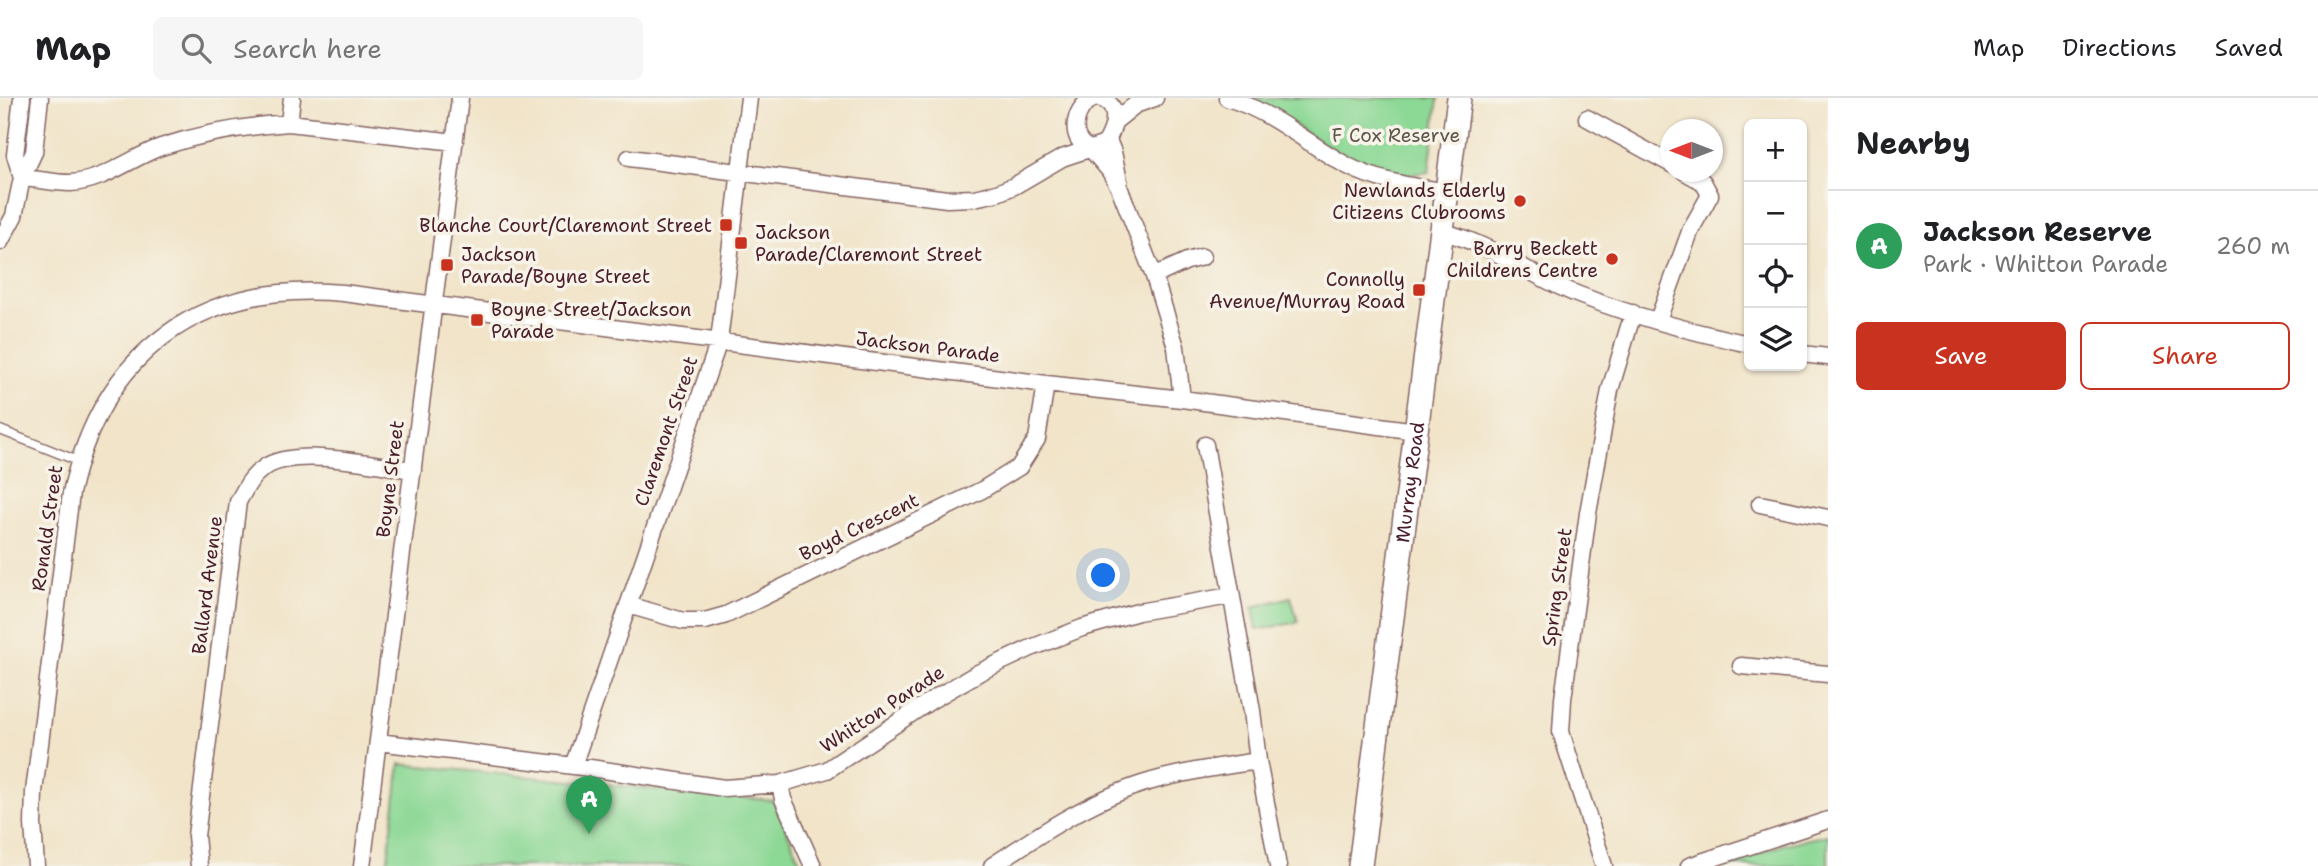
<!DOCTYPE html>
<meta charset="utf-8">
<style>
body{margin:0;font-family:"Shantell Sans",sans-serif;background:#f6f6f6;color:#202124}
.controls{position:absolute;right:21px;top:21px;display:grid;overflow:hidden;border-radius:10px;box-shadow:0 2px 5px #0004}
.controls button{width:63px;height:63px;display:grid;place-items:center;padding:0;border:0;border-bottom:2px solid #e0e0e0;background:#fff;color:#202124;font:35px sans-serif}
.compass{position:absolute;left:1660px;top:21px;width:63px;height:63px;border-radius:50%;background:#fff;box-shadow:0 2px 5px #0004;rotate:270deg}
.you{position:absolute;left:1104px;top:478px;width:24px;height:24px;margin:-18px;border:5px solid #fff;border-radius:50%;background:#1a73e8;box-shadow:0 0 0 10px #1a73e833}
.badge{display:grid;place-items:center;width:46px;height:46px;border-radius:50%;background:#c8321e;color:#fff;font-size:23px;font-weight:700}
.pin{position:absolute;translate:-50% -58px;filter:drop-shadow(0 2px 4px #0008)}
.pin::after{content:'';position:absolute;top:37px;width:24px;height:21px;background:inherit;clip-path:polygon(0 0,100% 0,50% 100%)}
.list{margin:0;padding:0;list-style:none}
h2{display:flex;justify-content:space-between;align-items:center;height:91px;margin:0;padding:0 28px;font-size:30px}
h2 small{font-size:23px;font-weight:400;color:#757577}
.list li{display:grid;grid-template-columns:46px 1fr auto;gap:21px;align-items:center;box-sizing:border-box;height:112px;padding:0 28px;border-top:2px solid #e0e0e0}
.list b{display:block;font-size:26px;white-space:nowrap}
.list p{margin:0;font-size:23px;white-space:nowrap;color:#757577}
.list em{font-size:23px;font-style:normal;color:#757577}
.actions{display:flex;gap:14px;padding:21px 28px}
.actions a{flex:1;padding:16px 0;border:2px solid #c8321e;border-radius:10px;text-align:center;font-size:24px;color:#c8321e}
.actions .main{background:#c8321e;color:#fff}
.icon{flex:none;width:38px;height:38px;fill:none;stroke:currentColor;stroke-width:2;stroke-linecap:round;stroke-linejoin:round}
.map{position:relative;flex:none;width:1828px;height:768px;overflow:hidden}
header{display:flex;align-items:center;gap:42px;box-sizing:border-box;height:98px;padding:0 35px;background:#fff;border-bottom:2px solid #e0e0e0}
header strong{font-size:33px}
nav{display:flex;gap:38px;margin-inline-start:auto;font-size:24px}
.search{width:490px;height:63px;background:#f6f6f6;display:flex;align-items:center;gap:18px;box-sizing:border-box;padding:0 24px;border-radius:10px;color:#757577;font-size:26px}
main{display:flex}
aside{flex:1;background:#fff}
.map>svg:first-child{display:block}
</style>
<header>
<strong>Map</strong>
<div class="search"><svg class="icon" aria-label="search" viewBox="0 0 24 24"><circle cx="10" cy="10" r="6"/><path d="M15 15l6 6"/></svg>Search here</div>
<nav><a>Map</a><a>Directions</a><a>Saved</a></nav>
</header>
<main>
<div class="map">
<svg width="1828" height="768" viewBox="0 0 1828 768">
<rect width="100%" height="100%" fill="#f7f3e8"/>
<filter id="ink" filterUnits="userSpaceOnUse"><feTurbulence type="fractalNoise" baseFrequency=".0143" numOctaves="2"/><feDisplacementMap in="SourceGraphic" scale="14" xChannelSelector="R" yChannelSelector="G"/><feConvolveMatrix kernelMatrix="1 2 1 2 8 2 1 2 1" color-interpolation-filters="sRGB"/></filter>
<filter id="wash" filterUnits="userSpaceOnUse"><feTurbulence type="fractalNoise" baseFrequency=".00686" numOctaves="4" result="noise"/><feDisplacementMap in="SourceGraphic" scale="28" xChannelSelector="R" yChannelSelector="G"/><feGaussianBlur stdDeviation="1.57" result="paint"/><feColorMatrix in="noise" values="0 0 0 0 0 0 0 0 0 0 0 0 0 0 0 0 0 1.4 0 .05"/><feComposite in="paint" operator="in"/></filter>
<g filter="url(#wash)">
<rect width="100%" height="100%" fill="#f1e4c9"/>
<path fill="#8cd895" stroke="#6b7c60" stroke-width="2" d="M1252,0h186l-9,74c-67,14 -123,-44 -177,-74z
M1291,499l7,25 -41,8 -4,-23z
M400,666l374,37 28,65h-415z
M1828,737v31h-107l64,-22z"/>
</g>
<g filter="url(#ink)">
<g fill="none" stroke-linecap="round" stroke-linejoin="round">
<defs>
<path id="lane" d="M0,332l78,31"/>
<path id="street" d="M1097,0c-23,4 -31,43 -6,51l14,-5c10,-16 17,-41 -7,-46
M1227,0c44,13 78,44 117,66 30,17 70,23 104,28
M1587,20l84,46
M1114,24l21,-17 20,-7
M289,25l3,-25
M1108,42l5,12 6,29
M1091,51l18,21 10,17 35,89 22,71 6,52
M629,60l318,41 27,-1 23,-5 17,-7 48,-28 27,-9
M22,80c16,1 32,5 48,5 33,-1 62,-26 91,-36 42,-14 85,-21 128,-24l166,19
M22,80l-7,-23 7,-57
M1443,134c49,12 89,45 136,63 54,21 113,37 170,49
M0,144l14,-26 8,-38 12,-26 6,-54
M1154,178l33,-15 15,-4
M1658,222l33,-91 19,-34 -7,-13 -18,-10
M1802,256l26,3
M1205,347l47,266 6,50 20,105
M1760,406l68,14
M628,507l55,16h22l21,-6 256,-125 37,-23 18,-28 9,-55
M1741,568l87,8
M378,644l212,26 134,20 56,-4 47,-14 103,-69 50,-29 51,-24 51,-20 56,-16 92,-16
M573,668l146,-425 30,-243
M780,686l3,15 30,67
M36,768l-3,-42 1,-32 37,-299c31,-140 128,-213 272,-200l703,91 136,15 234,32
M199,768l-3,-30 42,-334c7,-13 13,-26 26,-34 30,-22 112,-3 149,2
M362,768l98,-768
M992,768c46,-31 97,-65 150,-82 38,-12 77,-17 116,-23
M1604,768l-43,-134 2,-33 25,-186 22,-123 23,-77
M1689,768l139,-46"/>
<g id="secondary">
<path id="s1" d="M1360,768l99,-768"/>
</g>
</defs>
<use href="#lane" stroke="#846462" stroke-width="11"/>
<use href="#street" stroke="#846462" stroke-width="19"/>
<use href="#secondary" stroke="#846462" stroke-width="26"/>
<use href="#lane" stroke="#fff" stroke-width="8"/>
<use href="#street" stroke="#fff" stroke-width="16"/>
<use href="#secondary" stroke="#fff" stroke-width="23"/>
</g>
</g>
<g fill="#c8321e" stroke="#f7f3e8" stroke-width="2.5">
<circle cx="1520" cy="103" r="7"/>
<rect x="719" y="120" width="14" height="14" rx="3.5"/>
<rect x="734" y="138" width="14" height="14" rx="3.5"/>
<circle cx="1612" cy="161" r="7"/>
<rect x="440" y="160" width="14" height="14" rx="3.5"/>
<rect x="1412" y="185" width="14" height="14" rx="3.5"/>
<rect x="470" y="215" width="14" height="14" rx="3.5"/>
</g>
<g text-anchor="middle" dominant-baseline="central" stroke-width="7" stroke-linejoin="round" paint-order="stroke">
<g font-size="19" fill="#5e564b" stroke="#f7f3e8">
<text x="1396" y="37">F Cox Reserve</text>
</g>
<g font-size="19" fill="#4a1f2b" stroke="#f7f3e8" text-anchor="end">
<text x="1506" y="92">Newlands Elderly<tspan x="1506" dy="22">Citizens Clubrooms</tspan></text>
<text x="712" y="127">Blanche Court/Claremont Street</text>
<text x="755" y="134" text-anchor="start">Jackson<tspan x="755" dy="22">Parade/Claremont Street</tspan></text>
<text x="1598" y="150">Barry Beckett<tspan x="1598" dy="22">Childrens Centre</tspan></text>
<text x="461" y="156" text-anchor="start">Jackson<tspan x="461" dy="22">Parade/Boyne Street</tspan></text>
<text x="1405" y="181">Connolly<tspan x="1405" dy="22">Avenue/Murray Road</tspan></text>
<text x="491" y="211" text-anchor="start">Boyne Street/Jackson<tspan x="491" dy="22">Parade</tspan></text>
</g>
<g font-size="19" fill="#4a1f2b" stroke="#f7f3e8">
<text transform="translate(928 249) rotate(7)">Jackson Parade</text>
<text transform="translate(666 333) rotate(-71)">Claremont Street</text>
<text transform="translate(390 381) rotate(-83)">Boyne Street</text>
<text stroke="none"><textPath href="#s1" startOffset="387">Murray Road</textPath></text>
<text transform="translate(859 429) rotate(-26)">Boyd Crescent</text>
<text transform="translate(47 430) rotate(-82)">Ronald Street</text>
<text transform="translate(207 487) rotate(-83)">Ballard Avenue</text>
<text transform="translate(1557 489) rotate(-82)">Spring Street</text>
<text transform="translate(882 611) rotate(-33)">Whitton Parade</text>
</g>
</g>
</svg>
<div class="controls">
<button>+</button>
<button>−</button>
<button><svg class="icon" aria-label="locate" viewBox="0 0 24 24"><circle cx="12" cy="12" r="6"/><path d="M12 2v4M12 18v4M2 12h4M18 12h4"/></svg></button>
<button><svg class="icon" aria-label="layers" viewBox="0 0 24 24"><path d="M12 4l9 5-9 5-9-5zM3 14l9 5 9-5"/></svg></button>
</div>
<svg class="compass" viewBox="-18 -18 36 36"><path d="M0-13l5 13h-10z" fill="#e53935"/><path d="M0 13l5-13h-10z" fill="#757577"/></svg>
<div class="you"></div>
<div class="pin badge" style="left:589px;top:736px;background:#2e9e5b">A</div>
</div>
<aside>
<h2>Nearby<small></small></h2>
<ul class="list">
<li><span class="badge" style="background:#2e9e5b">A</span><div><b>Jackson Reserve</b><p>Park · Whitton Parade</p></div><em>260 m</em></li>
</ul>
<div class="actions"><a class="main">Save</a><a>Share</a></div>
</aside>
</main>
